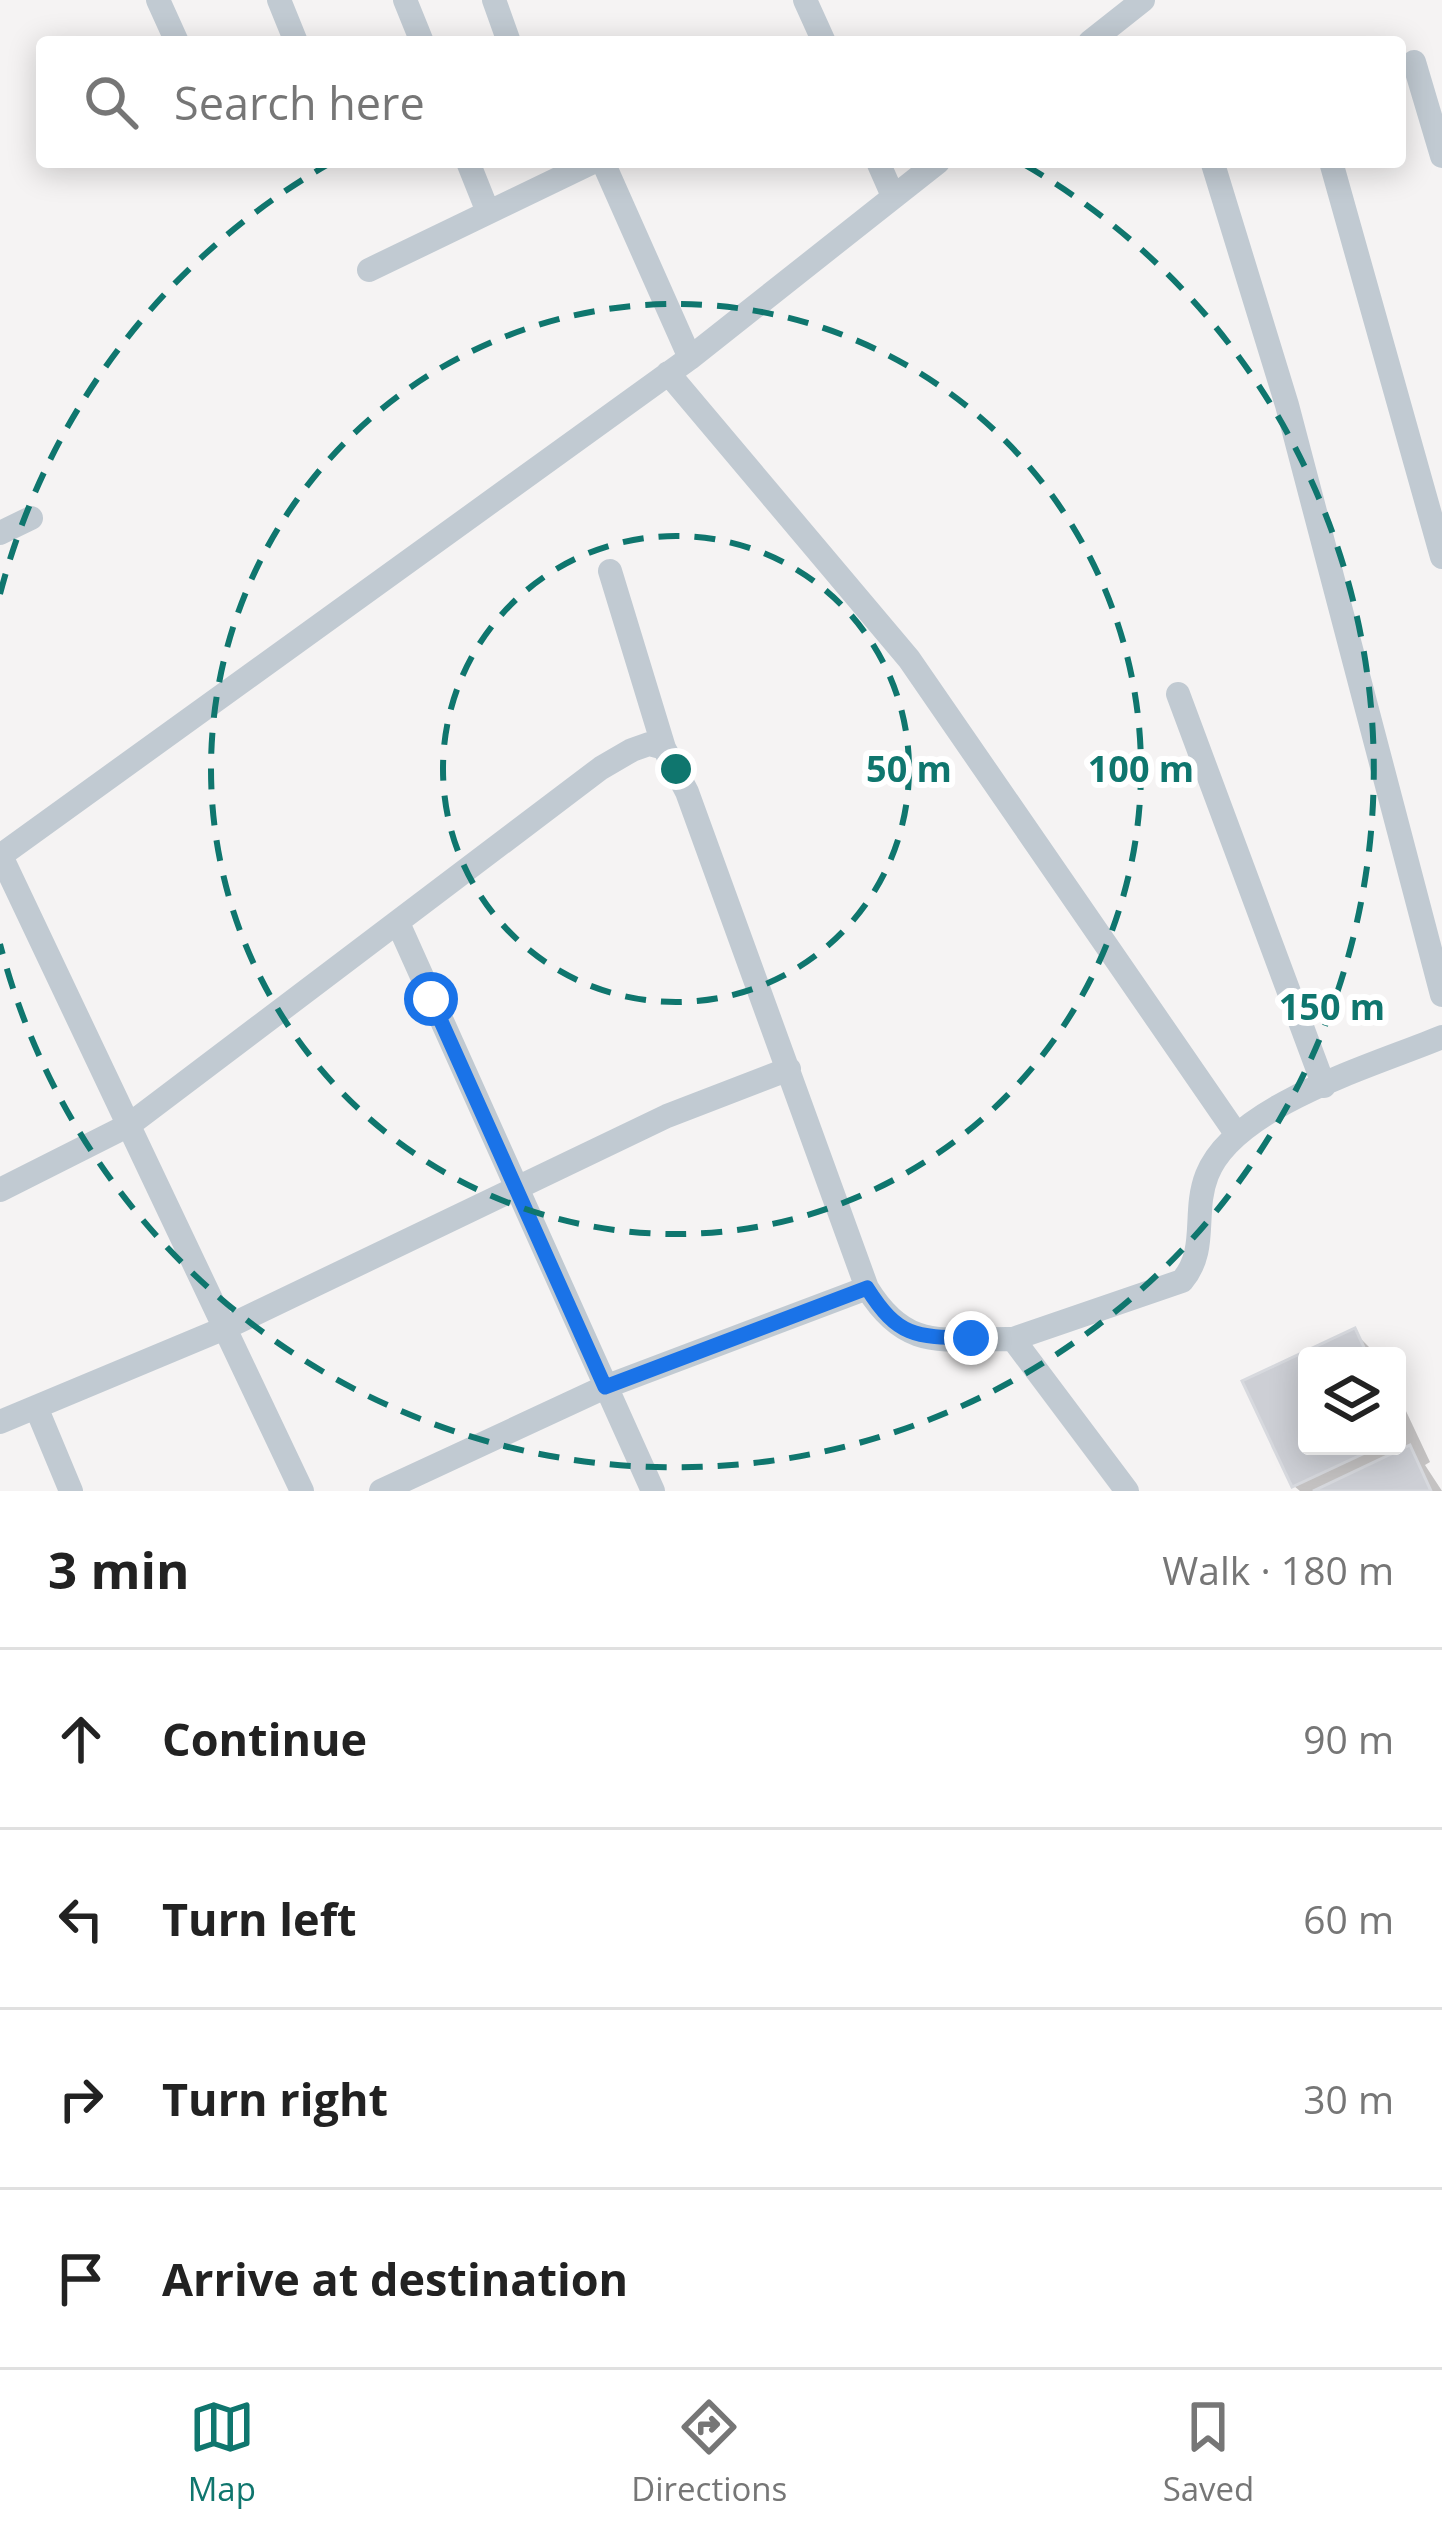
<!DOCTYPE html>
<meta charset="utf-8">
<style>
body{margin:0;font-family:"Open Sans",sans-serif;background:#f2f2f2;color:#222}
.controls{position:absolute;right:36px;bottom:36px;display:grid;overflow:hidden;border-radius:12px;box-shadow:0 6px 30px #0003}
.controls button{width:108px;height:108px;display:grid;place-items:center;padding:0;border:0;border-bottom:3px solid #e0e0e0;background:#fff;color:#222;font:60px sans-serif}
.stop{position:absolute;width:36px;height:36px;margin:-27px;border:9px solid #1a73e8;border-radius:50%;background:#fff}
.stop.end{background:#1a73e8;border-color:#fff;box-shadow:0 3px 12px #0008}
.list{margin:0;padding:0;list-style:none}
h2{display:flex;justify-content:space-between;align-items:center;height:156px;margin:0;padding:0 48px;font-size:51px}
h2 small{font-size:39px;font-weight:400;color:#767676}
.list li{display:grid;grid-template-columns:78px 1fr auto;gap:36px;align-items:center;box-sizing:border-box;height:180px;padding:0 48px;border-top:3px solid #e0e0e0}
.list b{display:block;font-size:45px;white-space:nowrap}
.list em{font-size:39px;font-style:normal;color:#767676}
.icon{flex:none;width:66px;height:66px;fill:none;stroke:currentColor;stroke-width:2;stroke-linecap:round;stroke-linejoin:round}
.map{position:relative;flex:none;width:1442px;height:1491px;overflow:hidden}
.search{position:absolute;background:#fff;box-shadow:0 6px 30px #0003;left:36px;right:36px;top:36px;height:132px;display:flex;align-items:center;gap:30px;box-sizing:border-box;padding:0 42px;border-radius:12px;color:#767676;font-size:45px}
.sheet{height:876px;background:#fff}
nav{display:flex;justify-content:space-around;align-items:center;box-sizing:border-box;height:168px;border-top:3px solid #e0e0e0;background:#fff;font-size:33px;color:#767676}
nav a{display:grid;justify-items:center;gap:6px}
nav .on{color:#0f766e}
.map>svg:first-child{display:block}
</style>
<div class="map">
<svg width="1442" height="1491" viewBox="0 0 1442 1491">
<rect width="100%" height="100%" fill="#f5f3f3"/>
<path fill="#0003" d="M1354,1332l24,24h-71v90h90v-54l33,70 -5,3 17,26h-142l-6,-5 -48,-104z"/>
<path fill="#cdcfd5" stroke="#d7d9de" stroke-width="3" d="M1355,1328l13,28h-61v90h73l-88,41 -50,-106z
M1410,1445l21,46h-118z"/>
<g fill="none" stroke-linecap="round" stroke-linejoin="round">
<path stroke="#c1cad2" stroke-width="24" d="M158,0l19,42
M279,0l17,42
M405,0l17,42
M494,0l15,42
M805,0l19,42
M1090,42l53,-42
M1414,62l28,94
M468,162l20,50
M603,162l87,196
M878,162l15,34
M1331,162l111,395
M1213,164l74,241 155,590
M369,270l224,-108
M668,373l241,286 326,473
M0,533l31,-15
M610,571l54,177
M1178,694l146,392
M0,854l302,637
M0,856l690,-498 248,-196
M398,923l255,568
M0,1190l129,-65 472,-357 31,-18 17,-6 15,4 23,44 180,496
M1013,1339l169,-58c27,-32 10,-68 25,-106 27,-70 168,-110 235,-138
M36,1407l35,84
M0,1422l225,-94 442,-212 122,-47
M381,1491l224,-104 262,-99c40,65 77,50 146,51l114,152"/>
</g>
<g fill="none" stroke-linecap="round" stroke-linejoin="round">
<path stroke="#1a73e8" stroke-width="15" d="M431,999l174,388 262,-99c31,49 48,49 104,50"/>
</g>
<g fill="none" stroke="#0f766e" stroke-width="6" stroke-dasharray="21 15">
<circle cx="676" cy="769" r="233"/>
<circle cx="676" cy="769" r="465"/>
<path d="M0 594A698 698 0 0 1 327 165M1025 165A698 698 0 1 1 0 944"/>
</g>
<circle cx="676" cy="769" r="18" fill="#0f766e" stroke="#fff" stroke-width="6"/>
<g font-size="36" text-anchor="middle" font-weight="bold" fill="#0f766e" stroke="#fff" stroke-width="12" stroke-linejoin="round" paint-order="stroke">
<text x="909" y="782">50 m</text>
<text x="1141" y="782">100 m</text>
<text x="1332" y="1020">150 m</text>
</g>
</svg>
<div class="controls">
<button><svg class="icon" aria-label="layers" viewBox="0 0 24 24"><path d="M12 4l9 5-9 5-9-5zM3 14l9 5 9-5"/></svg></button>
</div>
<div class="stop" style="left:431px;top:999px"></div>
<div class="stop end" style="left:971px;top:1338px"></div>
<div class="search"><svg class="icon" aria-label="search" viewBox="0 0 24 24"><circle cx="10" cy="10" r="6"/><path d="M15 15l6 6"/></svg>Search here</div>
</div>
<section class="sheet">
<h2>3 min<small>Walk · 180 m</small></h2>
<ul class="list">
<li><svg class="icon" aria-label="ahead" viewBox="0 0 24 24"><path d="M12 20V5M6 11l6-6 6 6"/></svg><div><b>Continue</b></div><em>90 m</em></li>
<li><svg class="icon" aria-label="left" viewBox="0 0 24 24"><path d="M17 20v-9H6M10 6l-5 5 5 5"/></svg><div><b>Turn left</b></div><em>60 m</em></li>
<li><svg class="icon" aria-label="right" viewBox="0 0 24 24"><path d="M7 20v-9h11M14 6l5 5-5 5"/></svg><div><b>Turn right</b></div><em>30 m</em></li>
<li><svg class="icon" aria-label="arrive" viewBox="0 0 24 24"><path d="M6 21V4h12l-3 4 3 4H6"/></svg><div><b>Arrive at destination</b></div></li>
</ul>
</section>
<nav>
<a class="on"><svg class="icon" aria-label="map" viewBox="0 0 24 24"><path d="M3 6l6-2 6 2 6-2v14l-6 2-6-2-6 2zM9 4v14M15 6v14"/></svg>Map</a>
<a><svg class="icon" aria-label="directions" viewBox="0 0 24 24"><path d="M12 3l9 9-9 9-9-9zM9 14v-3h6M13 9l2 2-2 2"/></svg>Directions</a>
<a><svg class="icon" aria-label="saved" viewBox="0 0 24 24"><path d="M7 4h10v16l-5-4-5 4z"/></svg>Saved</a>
</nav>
